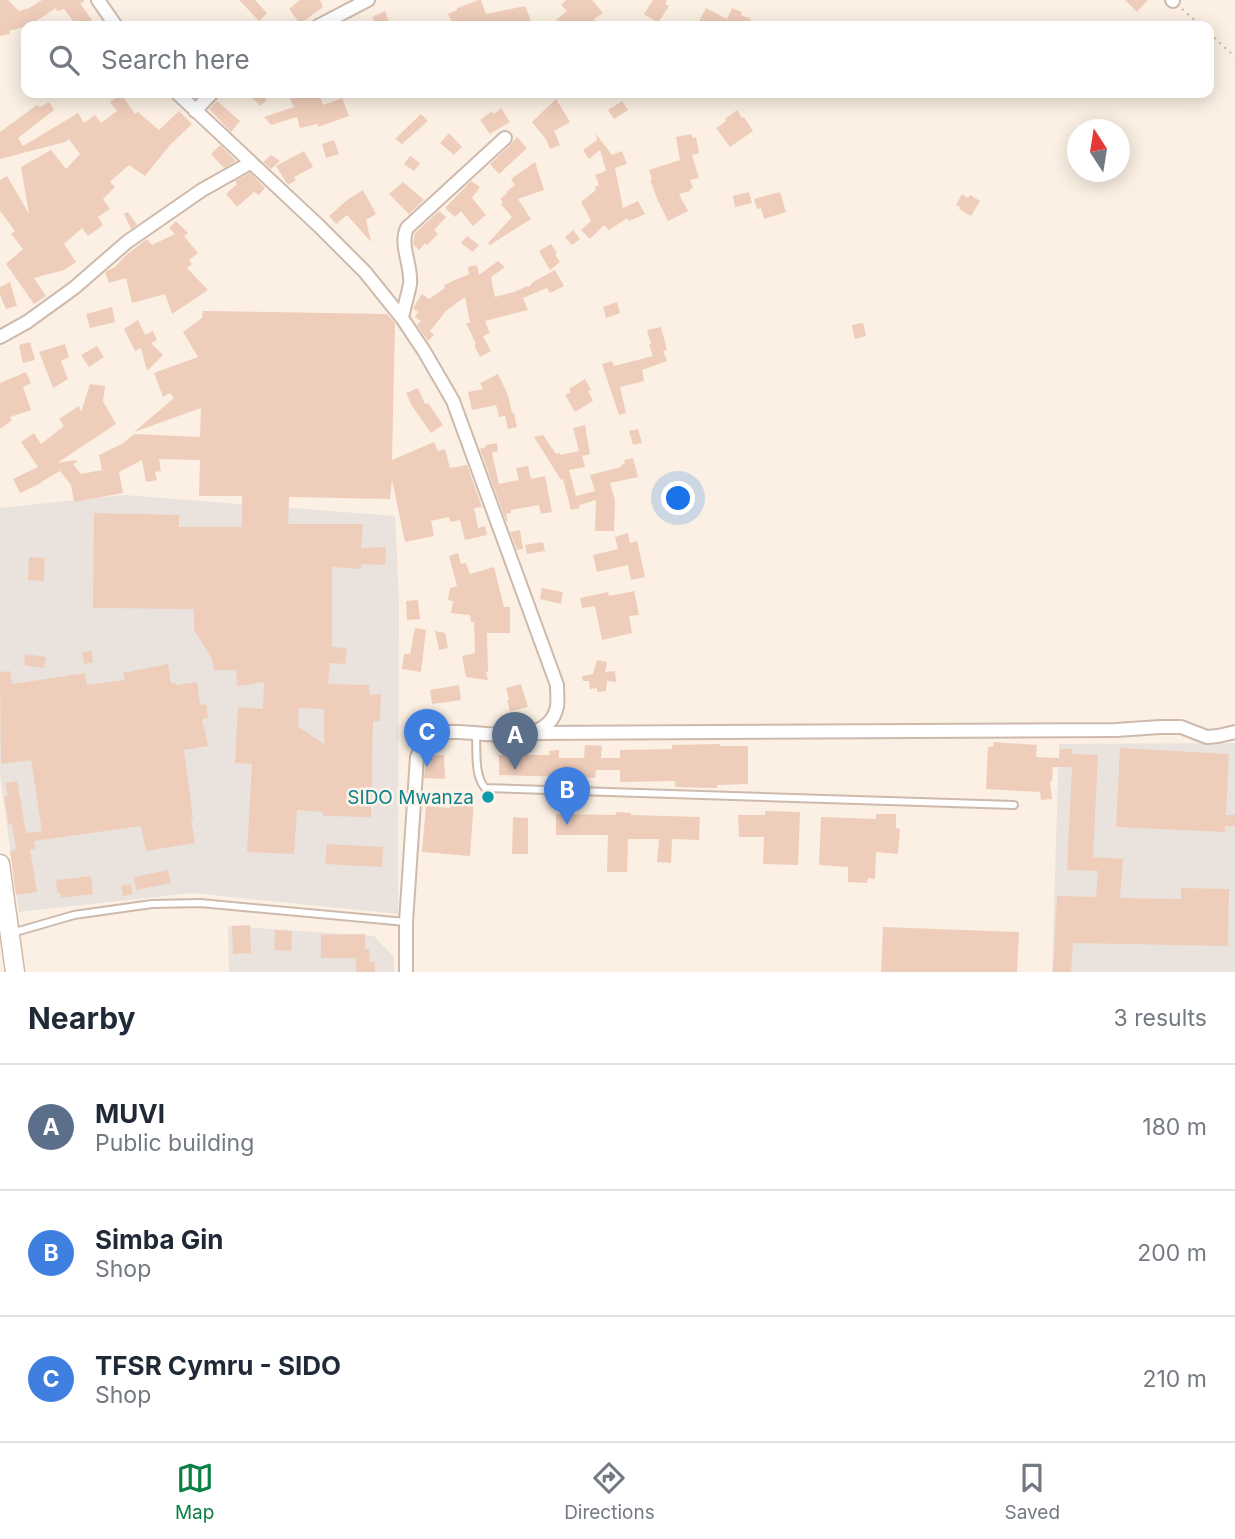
<!DOCTYPE html>
<style>
body{margin:0;font-family:Inter,sans-serif;background:#f6f6f7;color:#1f2937}
.compass{position:absolute;left:1067px;top:119px;width:63px;height:63px;border-radius:50%;background:#fff;box-shadow:0 4px 18px #0003;rotate:348deg}
.you{position:absolute;left:679px;top:499px;width:24px;height:24px;margin:-18px;border:5px solid #fff;border-radius:50%;background:#1a73e8;box-shadow:0 0 0 10px #1a73e833}
.badge{display:grid;place-items:center;width:46px;height:46px;border-radius:50%;background:#0b8043;color:#fff;font-size:23px;font-weight:700}
.pin{position:absolute;translate:-50% -58px;filter:drop-shadow(0 2px 4px #0008)}
.pin::after{content:'';position:absolute;top:37px;width:24px;height:21px;background:inherit;clip-path:polygon(0 0,100% 0,50% 100%)}
.list{margin:0;padding:0;list-style:none}
h2{display:flex;justify-content:space-between;align-items:center;height:91px;margin:0;padding:0 28px;font-size:30px}
h2 small{font-size:23px;font-weight:400;color:#747a83}
.list li{display:grid;grid-template-columns:46px 1fr auto;gap:21px;align-items:center;box-sizing:border-box;height:126px;padding:0 28px;border-top:2px solid #e0e1e3}
.list b{display:block;font-size:26px;white-space:nowrap}
.list p{margin:0;font-size:23px;white-space:nowrap;color:#747a83}
.list em{font-size:23px;font-style:normal;color:#747a83}
.icon{flex:none;width:38px;height:38px;fill:none;stroke:currentColor;stroke-width:2;stroke-linecap:round;stroke-linejoin:round}
.map{position:relative;flex:none;width:1235px;height:972px;overflow:hidden}
.search{position:absolute;background:#fff;box-shadow:0 4px 18px #0003;left:21px;right:21px;top:21px;height:77px;display:flex;align-items:center;gap:18px;box-sizing:border-box;padding:0 24px;border-radius:14px;color:#747a83;font-size:26px}
.sheet{height:469px;background:#fff}
nav{display:flex;justify-content:space-around;align-items:center;box-sizing:border-box;height:98px;border-top:2px solid #e0e1e3;background:#fff;font-size:19px;color:#747a83}
nav a{display:grid;justify-items:center;gap:4px}
nav .on{color:#0b8043}
.map>svg:first-child{display:block}
</style>
<div class="map">
<svg width="1235" height="972" viewBox="0 0 1235 972">
<rect width="100%" height="100%" fill="#fbf0e3"/>
<path fill="#eae3dd" d="M124,495l271,21 4,83 -1,315 -206,-21 -173,19 -19,-137v-267z
M1235,743v229h-183l7,-228z
M228,926l146,10 20,21v15h-165z"/>
<path fill="#efcdbb" fill-rule="evenodd" d="M0,0h8l11,11 10,-3 13,-8h42v2l-4,1 12,17 -8,6h-7l-13,-17 -7,2 -1,-3 -28,18 -19,5 1,3 -10,2z
M239,0h16l12,13 -8,8z
M300,0h20l3,7 -23,17 -11,-15z
M479,0h2l5,14 39,-8 7,17 -8,3h-70l-6,-12 9,-4v-2z
M566,0h26l11,13 -9,6 7,7h-39l-6,-6 11,-9 -6,-6z
M653,0h14l-2,4 4,2 -11,17 -14,-9z
M1125,0h23l-11,12z
M706,8l21,11 5,-11 10,4 -1,3 10,4 -3,7h-51z
M385,11l4,11 -13,4 -4,-9z
M248,93h12l7,7 -7,6z
M287,93h32l4,12 19,-7 7,18 -31,11v-3l-18,4 -3,-11 -26,8 -7,-8 30,-10z
M121,94l14,20 3,-2 21,18 20,-19 13,13 -22,21 -25,31 -16,-11 -19,17 5,5 -12,12 7,10 -12,8 5,8 -15,11 -6,-8 -18,16 12,18 -12,8 -30,8 12,18 -12,8 -28,-40 17,-15 -12,-15 4,-3 -15,-20v-31l7,-4 22,38 -8,-47 30,-17 15,19 14,-15 -11,-15 -4,3 -65,17v-27l37,-27 3,2 9,-5 5,8 -36,28 5,8 55,-33 6,10 11,-8 6,8 16,-12 -7,-9z
M556,99l14,23 -16,9 6,14 -10,4 -4,-10 -14,-17z
M217,101l23,20 -9,11 -22,-23z
M622,101l6,9 -14,9 -6,-9z
M501,108l9,14 -20,12 -10,-14 12,-9 2,3z
M737,110l5,8 2,-1 9,14 -23,16 -14,-19 10,-7 -1,-2z
M421,114l7,7 -26,23 -7,-5z
M449,133l13,14 -8,8 -14,-12z
M596,134l16,21 10,-4 5,13 -12,4 8,40 15,-7 7,13 -16,7 -2,-3 -18,12 -5,-5 -14,14 -9,-9 10,-9 -10,-19 15,-12 -1,-3 4,-2 -4,-10 11,-4 -6,-21 -11,9 -6,-9 14,-10z
M691,134l2,4 3,-1 3,16 -7,2 7,23 -9,2 3,8 -3,1v2l-11,3 9,17 -20,10 -10,-20 -8,-21 2,-1 -3,-9 31,-10 -4,-23z
M517,137l10,11 -28,26 -9,-10 21,-20z
M334,140l5,14 -13,4 -4,-14z
M220,145l16,16 -12,7 -13,-14z
M304,151l9,16 -19,10 2,3 -8,5 -12,-19z
M271,155l9,6 -9,8 -8,-7z
M410,156l10,7 -6,8 -10,-7z
M535,162l9,28 -26,9 13,20 -41,26 -2,-2 24,-26 -11,-13 2,-2 -3,-3 7,-6 -1,-1 9,-7 -4,-6z
M250,173l15,15 -6,7 -5,-3 -17,15 -11,-13 11,-10 -2,-3z
M471,181l9,6 -8,11 14,17 -13,11 -12,-15 -6,6 -10,-9z
M403,182l21,18 -15,14 -20,-20z
M363,190l13,24 -10,6 5,22 -24,-27 -11,9 -7,-8 18,-16z
M749,192l3,11 -17,4 -2,-11z
M780,192l6,20 -22,7 -3,-11 -4,1 -3,-10z
M962,194l6,4 2,-3 10,6 -9,15 -12,-7 1,-2 -4,-2z
M439,211l7,6 -12,13 4,4 -11,11 -2,-2 -6,7 -6,-6 2,-11z
M128,212l9,13 -6,4 -7,-15z
M176,221l12,12 -4,3 14,17 -9,7 3,4 -5,4 21,22 -36,24 -7,-20 -33,9 -6,-25 -17,5 -4,-11 10,-5 11,-12 21,-16 5,6 23,-11 -6,-6z
M573,230l7,9 -8,6 -7,-8z
M467,236l12,9 -6,7 -12,-9z
M551,244l6,9 -2,2 5,7 -10,8 -11,-19z
M498,261l7,6 -14,10 4,20 19,-5 13,-6 2,1 4,-5 22,-12 9,16 -14,7 -3,-5 -24,10 5,12 -43,11 5,12 -7,3 8,15 -11,6 -6,-12 2,-1 -10,-21h4l-5,-26 -19,14 -16,20 4,4 -6,6 -11,-16 4,-4 -6,-4 3,-5 -5,-4 9,-14 7,5 16,-11 -1,-3 25,-11 -1,-7 9,-2 2,10z
M10,282l7,24 -11,3 -6,-14v-8z
M617,302l3,11 -14,5 -3,-11z
M112,307l3,15 -25,6 -4,-14z
M203,311l184,3 8,9 -3,137 42,-18 4,9 7,-2 5,19 17,-3 15,42 -8,1 4,20 7,-2 2,9 -22,5 -5,-20 -10,2 -1,-5 -18,4 3,15 -29,6 -13,-62 -2,19 -101,-2 -1,27h75l-2,24 25,-1 -1,18 -23,-1 -1,5 -29,-2v80l15,1 -2,16 -15,-1 -2,21 41,1 1,10 11,-1 -1,27h-7l-2,96 -48,-1v-4l-26,-2 -3,44 -47,-2 5,-88 -17,-1 3,-56 25,2 1,-27 -27,4 -1,-16h-22l-2,-11 -18,-29v-21l-101,-1 1,-95 85,2v12h63v-31h-43l1,-36 -41,-1 2,12 -6,1 2,8 -11,2 -4,-22 -23,12 4,21 -49,9 -3,-17 -11,-14 -19,11v1l-21,10 -7,-14 25,-12 -17,-25 13,-9 7,11 23,-18 -5,-7 20,-13 2,6 9,-28 15,2 -2,15 13,23 -59,39 19,-3 1,2 -4,2 8,10 21,-4 -3,-15 23,-11 12,-10 66,3 1,-29 -67,24 40,-34 -4,-5 -7,4 -9,-24 44,-16 -15,-25 19,-14zM299,708l25,1v35l-26,-18z
M138,320l7,15 8,-4 4,9 -6,3 12,12 -16,16 -6,-23 -6,3 -11,-22z
M863,323l3,13 -11,3 -3,-14z
M661,327l6,23 -4,1 4,10 -25,9 2,11 -24,6 6,26 -7,2 -17,-51 10,-3 2,5 39,-10 -4,-11 2,-1 -4,-14z
M30,342l5,18 -12,3 -4,-18z
M65,344l4,13 -8,4 7,18 -15,9 -14,-36z
M97,346l7,11 -15,10 -8,-12z
M26,372l5,11 -8,4 8,23 -21,7 2,3 -12,9v-46z
M498,374l10,21 4,18h2l3,14 -9,2 -3,-13 -6,1 -3,-12 -24,5 -4,-18 15,-3 -3,-6z
M585,379l6,11 -3,1 5,10 -18,11 -10,-17 6,-3 -2,-3z
M418,388l7,16 3,-1 15,22 -12,8 -19,-27 -6,-13z
M585,425l5,29 -8,2 3,11 -16,3 7,26 19,-5 -5,-16 31,-8v-2l4,-1 -1,-4 9,-2 5,19 -28,6 5,18 -1,30h-19l1,-31 -17,5 1,3 -9,2 -8,-31 -2,1 -27,-43 9,-2 13,19 4,-1v2l19,-4 -6,-23z
M638,429l4,14 -9,2 -4,-14z
M497,443l1,8 -6,2 7,31 20,-4 -3,-12 12,-2 3,13 14,-3 7,36 -11,2 -2,-9 -28,5v3l-5,1 2,7h-2l-26,-72 6,-2 -1,-2z
M520,530l3,19 -6,1 -7,-18z
M628,533l2,10 7,-2 8,36 -14,3 -3,-15 -31,7 -4,-17 25,-6 -3,-12z
M543,542l2,9 -18,3 -2,-9z
M458,553l3,11 5,-1 4,11 24,-7 10,40h6v26h-23l1,39h-2l2,8 -22,-3 -4,-21 13,-3 -1,-31h-3l-1,-7 -19,-2 2,-12 -5,-1 2,-12 7,-2 -8,-30z
M29,557l16,1 -1,23 -16,-1z
M542,588l21,4 -2,12 -21,-5z
M634,591l5,24 -10,1 3,17 -30,7 -7,-34 -13,2 -2,-10 28,-6 1,4z
M418,600l2,19 -13,1 -1,-19z
M415,628l11,2 -5,42 -19,-3 2,-15h6z
M435,631l10,2 3,15 -9,2z
M92,651l1,11 -9,2 -2,-12z
M25,654l21,3 -2,11 -20,-3z
M597,660l10,2 -2,10 10,-1 1,11 -9,-1 -1,10 -9,1v-4l-7,1 -1,-8h-6l-1,-5 11,-2z
M168,664l3,19h4l1,2 21,-3 3,23 6,-1 2,14 -6,1 6,27 -24,4 9,69h-2l4,24 -49,8 -5,-25 -107,15 1,8 -5,1 7,42 -21,3 -6,-44 6,-1 -4,-26 -3,1 -5,-28 4,-1 -3,-13 12,-2 9,52 16,-2 -11,-71 -30,4 -1,-92 10,-1 2,13 73,-11 2,12 38,-5 -2,-7z
M521,684l7,23 -18,4 -3,-11 2,-1 -3,-11z
M459,685l2,15 -29,4 -2,-14z
M993,742l44,3 -1,12 23,1 1,-9h12l-1,5 27,1 -5,102 30,2 -3,39 61,1v-11l48,1 -1,57 -155,-3 -2,29h-18l4,-76 39,1 2,-26 -31,-1 5,-103h-19l-1,14h-2l2,18 -11,1 -1,-8 -54,-3 2,-42 6,-1z
M720,744v2h28v38l-31,1v3l-42,-1v-6l-55,1v-12h-24l-1,8 -96,-3v-20h51l-1,-4 10,-1v8h25l1,-13 17,1 -1,12h19v-8l52,-1v-4z
M1120,748l109,6 -3,61h9v11h-10v6l-109,-5z
M428,755h16l1,24 -21,-1 2,-19z
M451,795l23,2 -4,59 -48,-4 4,-46 24,2z
M765,811l35,1 -2,53 -35,-1 1,-27h-25l-1,-22h27z
M616,812l15,1v2l69,2 -1,23 -27,-1 -1,24 -14,-1 2,-23h-31l-1,33h-20l1,-37h-52v-21l60,1z
M876,814h20v14l4,1 -2,25 -22,-2 -1,27 -7,-1 -1,5 -19,-1v-15l-29,-2 2,-48 55,2z
M513,817l15,1v36h-16z
M327,844l56,3 -1,20 -57,-3z
M168,870l3,13 -35,7 -2,-13z
M91,876l2,18 -32,4 -1,-5h-3l-1,-13z
M131,884l2,10 -10,2 -2,-10z
M250,925l1,28 -18,1 -1,-28z
M883,927l136,5 -2,40h-136z
M275,930l17,1 -1,20 -17,-1z
M365,934v15h4l1,13h5v10h-19v-14h-35v-23z"/>
<g fill="none" stroke-linecap="round" stroke-linejoin="round">
<defs>
<path id="service" d="M476,734c1,17 -2,41 9,54l529,17
M12,933l62,-18 78,-11 48,-1 206,19"/>
<path id="minor" d="M98,0l18,26
M1172,0l1,1
M318,26l50,-26
M177,93l142,133 46,46 37,46 22,33 29,50 104,284c0,7 1,15 0,22 -9,40 -68,26 -98,25 -8,0 -19,-1 -27,3 -8,4 -11,15 -15,22l-11,165v50
M195,111l17,-18
M402,318c2,-11 6,-23 8,-34 2,-19 -11,-39 -3,-56l98,-90
M0,337l27,-15 47,-34 53,-46 75,-52 48,-27
M534,733l582,-3 44,-3h21l26,10 11,-1 17,-4"/>
<path id="secondary" d="M0,864l15,108"/>
</defs>
<use href="#service" stroke="#cebaad" stroke-width="10"/>
<use href="#minor" stroke="#cebaad" stroke-width="16"/>
<use href="#secondary" stroke="#d0b9aa" stroke-width="21"/>
<path stroke="#d4b19f" stroke-width="2" stroke-dasharray="2 5" stroke-linecap="butt" d="M1182,9l19,17
M1209,33l26,24"/>
<use href="#service" stroke="#fff" stroke-width="6"/>
<use href="#minor" stroke="#fff" stroke-width="12"/>
<use href="#secondary" stroke="#fff" stroke-width="18"/>
</g>
<circle fill="#0f9aa8" stroke="#fef4e8" stroke-width="2.5" cx="488" cy="797" r="7"/>
<g text-anchor="middle" dominant-baseline="central" stroke-width="5" stroke-linejoin="round" paint-order="stroke">
<g font-size="19" fill="#0d838f" stroke="#fef4e8" text-anchor="end">
<text x="474" y="797">SIDO Mwanza</text>
</g>
</g>
</svg>
<svg class="compass" viewBox="-18 -18 36 36"><path d="M0-13l5 13h-10z" fill="#e53935"/><path d="M0 13l5-13h-10z" fill="#747a83"/></svg>
<div class="you"></div>
<div class="pin badge" style="left:515px;top:770px;background:#5c6f8a">A</div>
<div class="pin badge" style="left:567px;top:825px;background:#3f7fe0">B</div>
<div class="pin badge" style="left:427px;top:767px;background:#3f7fe0">C</div>
<div class="search"><svg class="icon" aria-label="search" viewBox="0 0 24 24"><circle cx="10" cy="10" r="6"/><path d="M15 15l6 6"/></svg>Search here</div>
</div>
<section class="sheet">
<h2>Nearby<small>3 results</small></h2>
<ul class="list">
<li><span class="badge" style="background:#5c6f8a">A</span><div><b>MUVI</b><p>Public building</p></div><em>180 m</em></li>
<li><span class="badge" style="background:#3f7fe0">B</span><div><b>Simba Gin</b><p>Shop</p></div><em>200 m</em></li>
<li><span class="badge" style="background:#3f7fe0">C</span><div><b>TFSR Cymru - SIDO</b><p>Shop</p></div><em>210 m</em></li>
</ul>
</section>
<nav>
<a class="on"><svg class="icon" aria-label="map" viewBox="0 0 24 24"><path d="M3 6l6-2 6 2 6-2v14l-6 2-6-2-6 2zM9 4v14M15 6v14"/></svg>Map</a>
<a><svg class="icon" aria-label="directions" viewBox="0 0 24 24"><path d="M12 3l9 9-9 9-9-9zM9 14v-3h6M13 9l2 2-2 2"/></svg>Directions</a>
<a><svg class="icon" aria-label="saved" viewBox="0 0 24 24"><path d="M7 4h10v16l-5-4-5 4z"/></svg>Saved</a>
</nav>
